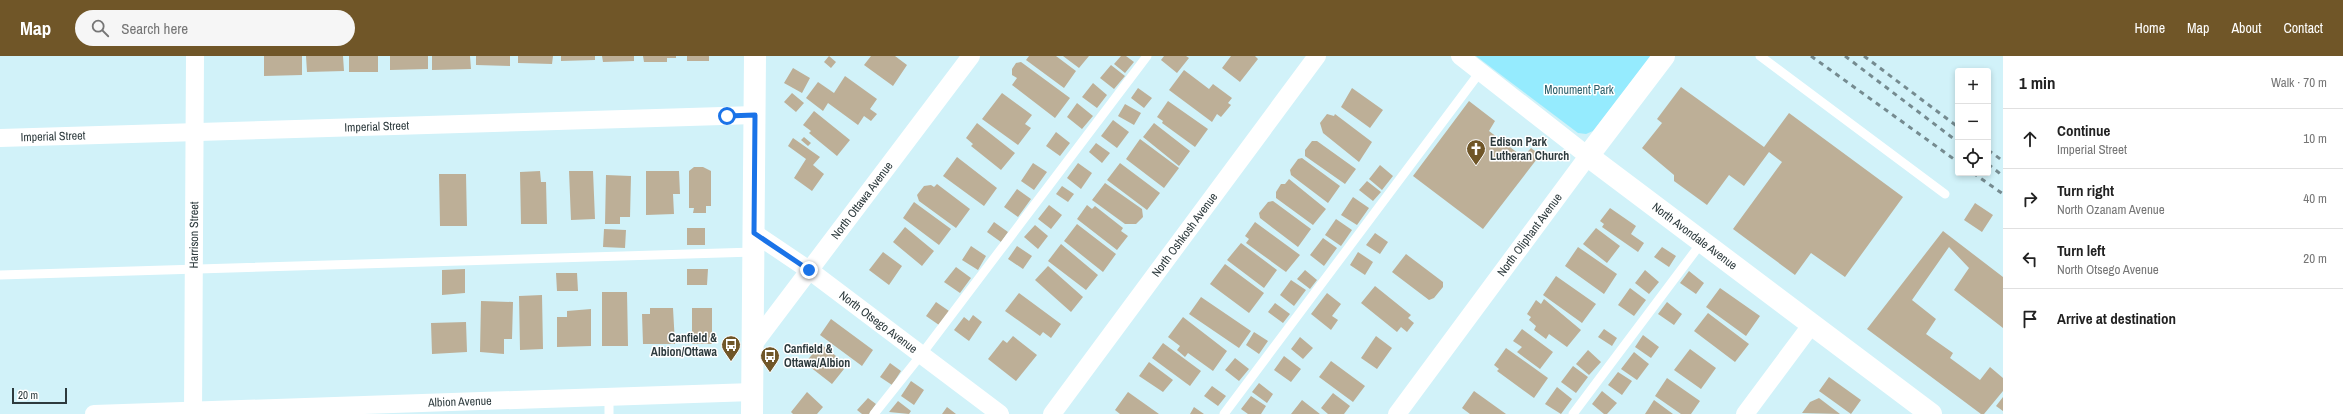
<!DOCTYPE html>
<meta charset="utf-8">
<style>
body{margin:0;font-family:"Archivo Narrow",sans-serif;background:#f6f6f6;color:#222}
.controls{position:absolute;right:12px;top:12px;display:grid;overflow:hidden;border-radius:4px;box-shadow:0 2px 6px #0003}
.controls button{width:36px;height:36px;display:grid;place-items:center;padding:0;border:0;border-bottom:1px solid #e0e0e0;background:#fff;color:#222;font:20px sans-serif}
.scale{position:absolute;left:12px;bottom:10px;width:55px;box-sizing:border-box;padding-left:4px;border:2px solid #2d3a3d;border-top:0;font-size:11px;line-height:14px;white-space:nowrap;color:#2d3a3d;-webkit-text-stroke:3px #fff;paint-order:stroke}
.stop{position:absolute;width:12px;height:12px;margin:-9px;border:3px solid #1a73e8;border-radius:50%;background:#fff}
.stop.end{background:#1a73e8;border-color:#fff;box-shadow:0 1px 4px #0008}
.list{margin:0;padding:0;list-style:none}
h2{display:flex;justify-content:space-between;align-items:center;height:52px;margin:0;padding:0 16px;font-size:17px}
h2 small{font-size:13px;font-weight:400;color:#767676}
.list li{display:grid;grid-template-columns:26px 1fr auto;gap:12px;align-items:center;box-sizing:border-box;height:60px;padding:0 16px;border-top:1px solid #e0e0e0}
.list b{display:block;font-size:15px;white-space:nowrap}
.list p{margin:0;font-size:13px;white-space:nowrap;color:#767676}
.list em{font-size:13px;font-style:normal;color:#767676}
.icon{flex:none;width:22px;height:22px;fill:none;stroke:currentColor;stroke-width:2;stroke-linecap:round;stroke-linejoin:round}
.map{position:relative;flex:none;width:2003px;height:358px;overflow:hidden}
header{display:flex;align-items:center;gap:24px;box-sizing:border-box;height:56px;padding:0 20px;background:#705628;color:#fff}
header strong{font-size:19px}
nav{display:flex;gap:22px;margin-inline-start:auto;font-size:14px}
.search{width:280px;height:36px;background:#f6f6f6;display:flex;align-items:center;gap:10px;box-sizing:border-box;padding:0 14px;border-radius:22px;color:#767676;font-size:15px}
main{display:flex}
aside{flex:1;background:#fff}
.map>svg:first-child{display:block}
</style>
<header>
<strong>Map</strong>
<div class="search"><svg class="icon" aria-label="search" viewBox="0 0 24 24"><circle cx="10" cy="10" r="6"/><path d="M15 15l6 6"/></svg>Search here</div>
<nav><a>Home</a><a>Map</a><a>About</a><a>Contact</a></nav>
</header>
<main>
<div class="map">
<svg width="2003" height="358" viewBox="0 0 2003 358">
<rect width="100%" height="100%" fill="#d1f2f9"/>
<path fill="#95ebfe" d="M1476,0h175l-58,75 -7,3 -8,-1z"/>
<path fill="#bdaf97" d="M264,0h38v19l-38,1z
M306,0h37l1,15 -37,1z
M349,0h29v16h-29z
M390,0h38v13l-38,1z
M432,0h38l1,13 -39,1z
M476,0h34v10l-34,-1z
M518,0h35l-1,8 -34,-1z
M561,0h34v4l-34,1z
M602,0h32v5l-31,1z
M643,0h33v2h-9v4h-23z
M687,0h22v5h-22z
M829,0l7,6 -5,6 -7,-6z
M871,0h24l12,9 -14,21 -29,-21z
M1029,0h27l20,15 -12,17 -38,-28z
M1063,0h26l-10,12z
M1121,0h5l8,6 -9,11 -11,-9z
M1164,0h22l3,2 -12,15 -16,-13z
M1231,0h24l3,3 -18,23 -18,-14z
M1021,6l49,36 -15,20 -43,-33 5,-7 -5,-3v-6l4,-6z
M1111,9l14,11 -11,13 -14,-11z
M793,12l17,10 -8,15 -18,-10z
M1184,14l25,19 4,-5 19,14 -4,5 3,2 -10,12 -4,-3 -5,8 -43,-32z
M845,20l32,23 -7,10 7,5 -6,7 -7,-5 -6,9 -30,-22 -5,8 -17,-13 12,-16 16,11z
M1093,27l14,12 -10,13 -15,-11z
M1681,31l83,60 25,-34 114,84 -58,80 -34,-24 -16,22 -62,-46 49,-67 -13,-10 -25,34 -15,-11 -22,30 -33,-24v-6l-32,-27 20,-25 -5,-4z
M1138,32l14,10 -8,10 -13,-10z
M1352,32l31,22 -13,18 -29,-21z
M792,37l12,10 -8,9 -12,-10z
M1002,37l30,22 -7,9 6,4 -13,17 -36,-26z
M1168,45l40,28 -13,18 -33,-24 1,-2 -6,-4z
M1469,45l26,20 -6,10 34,26 8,-9 9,7 -57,74 -70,-53z
M1077,47l16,13 -11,13 -15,-12z
M1125,48l16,9 -7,12 -16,-9z
M814,55l36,29 -13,16 -28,-23 2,-2 -8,-6z
M1327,58l7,2 1,-2 37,28 -13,20 -36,-29 -3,-10z
M1113,64l16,12 -12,16 -16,-12z
M977,67l38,30 -14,17 -30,-24 2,-2 -7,-6z
M1154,67l36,28 -11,15 -36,-29z
M1056,76l14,11 -10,13 -14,-10z
M804,81l7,6 -3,3 -7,-6z
M793,82l27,19 -7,8 11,9 -12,17 -18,-13 12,-19 -18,-13z
M1140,83l39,29 -15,20 -38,-29z
M1312,85h5l39,28 -11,15 -40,-28v-6z
M1096,87l14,10 -8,10 -13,-11z
M957,101l40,31 -13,18 -41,-30z
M1302,102l38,28 -12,17 -37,-28 -1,-5 8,-11z
M1033,107l14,9 -13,18 -13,-9z
M1078,107l14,10 -11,16 -14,-11z
M1120,107l40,30 -13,17 -40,-30z
M1380,109l13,11 -11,14 -13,-11z
M694,111h9l8,4v35h-5v7h-13l1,-5h-5v-37z
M540,115l1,11h5l1,42h-26l-1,-52z
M569,115h24l2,48 -24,1z
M646,115h33l1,23h-7l1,20 -28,1z
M439,118h27l1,52h-27z
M606,119l25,1 -1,41h-10v7h-15z
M1289,123l37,30 -13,16 -37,-27v-6l5,-8h4z
M1367,125l14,11 -8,9 -14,-11z
M1105,127l37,26 1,8 -7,7h-11l-33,-24z
M937,128l33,25 -14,19 -37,-27 -2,-6 7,-9 7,-1 3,2z
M1062,130l12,8 -6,8 -12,-8z
M1017,133l14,10 -13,18 -14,-10z
M1353,141l16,11 -12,17 -16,-10z
M1273,145l38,28 -13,18 -38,-29 -1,-5 9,-11z
M914,146l37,27 -12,16 -36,-27z
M1975,147l18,12 -11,17 -18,-12z
M1049,149l13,10 -11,14 -13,-10z
M1087,149l5,4 3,-3 28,22 -2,3 7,5 -11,14 -40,-31z
M1610,152l26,18 -5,8 13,9 -6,9 -36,-25 2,-3 -4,-3z
M1336,163l16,11 -11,16 -16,-11z
M994,166l14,10 -7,10 -14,-10z
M1255,166l45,33 -14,17 -40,-29 3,-4 -4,-3z
M1077,168l39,30 -13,18 -39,-31z
M1035,169l13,11 -10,13 -14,-12z
M905,171l29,24 -12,15 -29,-24z
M687,172h18v17h-18z
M1596,172l24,18 -13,17 -24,-19z
M604,173l22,1 -1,18 -22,-1z
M1943,175l60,46v51l-49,-38 15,-22 -20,-21 -37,53 24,19 -10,15 27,19 -3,5 30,22 10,-13 13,11v13l-19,23h-3l-114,-85z
M1375,177l13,9 -8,12 -14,-9z
M1323,182l14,10 -13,18 -14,-11z
M1241,187l36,27 -13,18 -37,-28z
M1061,188l37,31 -12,15 -38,-29z
M971,190l15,10 -8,14 -16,-10z
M1017,190l15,10 -9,13 -15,-10z
M1578,191l39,27 -13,20 -39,-28z
M1662,191l14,9 -7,11 -15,-10z
M883,196l19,14 -13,19 -20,-15z
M1358,196l15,10 -8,13 -15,-10z
M1406,198l37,28v5l-9,11 -5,2 -37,-28z
M1225,208l39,29 -15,20 -39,-29z
M1048,210l35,31 -12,15 -36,-32z
M956,211l15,11 -11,15 -16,-11z
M465,213v24l-23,2v-25z
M687,213h21l-1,16h-20z
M1305,214l12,10 -7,9 -13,-10z
M1645,214l14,12 -10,12 -14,-11z
M1689,215l15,12 -8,11 -16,-11z
M556,217h21l1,18h-21z
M1556,220l40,28 -14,19 -39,-28z
M1291,224l15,10 -12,16 -14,-11z
M1375,230l36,29 -3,3 6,5 -7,9 -6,-5 -4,5 -36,-29z
M1630,232l16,12 -12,16 -16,-11z
M1720,232l40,28 -14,20 -40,-29z
M602,236h25l1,54h-26z
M1019,237l42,31 -10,14 -8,-6 -3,4 -35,-25z
M1327,237l14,11 -9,12 6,4 -7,10 -20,-16z
M542,239l1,54 -23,1 -1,-54z
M1201,241l50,34 -12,17 -50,-34z
M1544,243l37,31 -14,17 -18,-13 -3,5 -12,-9 2,-4 -7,-6 2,-3 -4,-3 9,-14 5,4z
M481,245l32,1 -1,37h-8v15l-24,-2z
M936,246l13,9 -10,14 -13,-9z
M1667,246l15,12 -8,11 -16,-11z
M1275,247l15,11 -7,9 -15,-11z
M650,252h23l2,36h-32l-1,-30h8z
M692,252h20v36h-20z
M591,253v37l-34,1v-30h10v-6z
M1708,257l41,31 -14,18 -41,-31z
M973,259l9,7 -13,19 -15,-11 10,-13 5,4z
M1183,261l44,34 -14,20 -25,-18 -3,4 -8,-7 3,-4 -12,-9z
M831,263l42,31 -11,16 -42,-31z
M466,266l1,30 -35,2 -1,-31z
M1522,273l31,23 -13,17 -23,-17 5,-5 -9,-6z
M1604,273l13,9 -5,8 -14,-9z
M1254,276l14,9 -9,13 -13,-9z
M1643,279l16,12 -8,11 -16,-11z
M1013,280l24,19 -21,26 -28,-22 15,-19 4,3z
M1376,280l16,12 -15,21 -16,-11z
M1300,281l13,11 -10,11 -12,-10z
M1163,287l38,28 -11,15 -38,-28z
M821,288l15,12 -4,5 12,8 -12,15 -27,-21z
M1506,292l42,30 -14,20 -37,-27 2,-2 -5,-4z
M1690,293l26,19 -15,21 -27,-19z
M1588,294l13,12 -12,13 -13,-11z
M1634,296l15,12 -12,16 -16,-11z
M1284,300l17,13 -10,13 -17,-12z
M1235,302l14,11 -10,12 -14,-11z
M1331,305l34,25 -12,16 -34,-25z
M1149,306l24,18 -10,12 -24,-16z
M890,307l11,8 -9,14 -12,-8z
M1573,310l15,11 -12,16 -15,-11z
M1618,316l14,9 -10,14 -14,-10z
M1829,321l32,23 -10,14 -32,-23z
M1667,322l33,23 -9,13h-10l-26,-18z
M911,325l13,9 -10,15 -13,-9z
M1259,327l14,11 -6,9 -15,-11z
M1212,330l14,10 -8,10 -14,-10z
M1557,331l15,12 -11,15 -16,-10z
M1474,335l32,23h-36l-8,-6z
M1602,335l15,12 -10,11h-3l-12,-10z
M807,336l16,15 -6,7h-24l-2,-2z
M1128,336l31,22h-39l-5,-4z
M1333,337l17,13 -6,8h-16l-7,-6z
M1251,340l15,10 -5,8h-13l-7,-5z
M2003,341v14l-7,-5z
M868,342l8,6 -7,10h-7l-5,-4z
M1819,342l21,16 -38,-1 8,-11z
M1302,344l18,14h-29z
M1654,344l19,14h-28z
M898,345l13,10 -2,3 -20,-2z
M947,351l9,7h-14z
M1194,351l10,7h-14z"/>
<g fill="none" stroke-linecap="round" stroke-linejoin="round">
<path stroke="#fff" stroke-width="9" d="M1760,0l185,138
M0,219l754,-23
M609,358v-17
M874,358l47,-59 226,-299
M1224,358l256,-342
M1573,358l129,-172"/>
<g stroke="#fff" stroke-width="18">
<path id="s1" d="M0,82l755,-23"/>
<path id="s2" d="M754,177l55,37 191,144"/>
<path id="s3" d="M753,289l218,-289"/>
<path id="s4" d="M94,358l659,-22"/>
<path id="s5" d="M193,358l2,-358"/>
<path id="s6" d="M1052,358l265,-358"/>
<path id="s7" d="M1397,358l191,-258 -128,-100"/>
<path d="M1745,358l67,-90"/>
</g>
<g stroke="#fff" stroke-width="22">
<path id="s8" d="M1664,0l-76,100 343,258"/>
<path d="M752,358l3,-358"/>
</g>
<path stroke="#758b90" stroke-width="3" stroke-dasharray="5 5" stroke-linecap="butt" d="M1811,0l147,106
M1845,0l113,86
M1864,0l94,71
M1988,94l15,11
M1988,108l15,12
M1973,117l30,21"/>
</g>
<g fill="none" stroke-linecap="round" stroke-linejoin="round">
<path stroke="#1a73e8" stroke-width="5" d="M727,60l28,-1 -1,118 55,37"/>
</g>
<defs>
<symbol id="church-pin" viewBox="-11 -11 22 30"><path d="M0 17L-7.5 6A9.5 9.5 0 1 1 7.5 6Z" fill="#705628" stroke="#fff"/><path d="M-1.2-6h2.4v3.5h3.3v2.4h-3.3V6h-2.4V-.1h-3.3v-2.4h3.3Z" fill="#fff"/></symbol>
<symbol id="bus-pin" viewBox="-11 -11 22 30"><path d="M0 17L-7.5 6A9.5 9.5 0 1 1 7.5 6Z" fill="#705628" stroke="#fff"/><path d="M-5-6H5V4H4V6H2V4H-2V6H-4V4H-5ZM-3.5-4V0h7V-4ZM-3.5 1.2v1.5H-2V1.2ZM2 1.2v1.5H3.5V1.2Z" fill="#fff"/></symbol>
</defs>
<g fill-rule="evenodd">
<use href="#church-pin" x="1465" y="82" width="22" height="30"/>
<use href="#bus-pin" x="720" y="278" width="22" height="30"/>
<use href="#bus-pin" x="759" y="289" width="22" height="30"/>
</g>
<g text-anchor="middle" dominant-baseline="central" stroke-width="3" stroke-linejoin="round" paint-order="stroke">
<g font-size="12" fill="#2e606b" stroke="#fff">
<text x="1579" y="34">Monument Park</text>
</g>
<g font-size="12" fill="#2d3a3d" stroke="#fff">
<text stroke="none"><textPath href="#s1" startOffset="377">Imperial Street</textPath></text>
<text stroke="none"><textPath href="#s1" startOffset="53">Imperial Street</textPath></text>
<text stroke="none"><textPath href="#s3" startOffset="181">North Ottawa Avenue</textPath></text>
<text stroke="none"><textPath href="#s5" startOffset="179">Harrison Street</textPath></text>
<text stroke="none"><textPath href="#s6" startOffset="223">North Oshkosh Avenue</textPath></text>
<text stroke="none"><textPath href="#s7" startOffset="223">North Oliphant Avenue</textPath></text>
<text stroke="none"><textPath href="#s8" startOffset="259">North Avondale Avenue</textPath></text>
<text stroke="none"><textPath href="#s2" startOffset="153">North Otsego Avenue</textPath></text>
<text stroke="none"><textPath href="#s4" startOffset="366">Albion Avenue</textPath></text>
</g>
<g font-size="12" font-weight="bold" fill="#2d3a3d" stroke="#fff" text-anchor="start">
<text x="1490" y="86">Edison Park<tspan x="1490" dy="14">Lutheran Church</tspan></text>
<text x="717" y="282" text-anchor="end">Canfield &amp;<tspan x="717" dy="14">Albion/Ottawa</tspan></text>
<text x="784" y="293">Canfield &amp;<tspan x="784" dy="14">Ottawa/Albion</tspan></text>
</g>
</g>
</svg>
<div class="controls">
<button>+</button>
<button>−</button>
<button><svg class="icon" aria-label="locate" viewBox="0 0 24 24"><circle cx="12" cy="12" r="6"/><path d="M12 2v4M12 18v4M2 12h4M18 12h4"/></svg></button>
</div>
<div class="scale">20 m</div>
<div class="stop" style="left:727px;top:60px"></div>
<div class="stop end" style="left:809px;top:214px"></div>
</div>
<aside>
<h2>1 min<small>Walk · 70 m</small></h2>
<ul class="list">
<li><svg class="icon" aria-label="ahead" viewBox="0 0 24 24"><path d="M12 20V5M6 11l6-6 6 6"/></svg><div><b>Continue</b><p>Imperial Street</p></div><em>10 m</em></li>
<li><svg class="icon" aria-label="right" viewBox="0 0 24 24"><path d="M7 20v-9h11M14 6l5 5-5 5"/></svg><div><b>Turn right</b><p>North Ozanam Avenue</p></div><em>40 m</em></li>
<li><svg class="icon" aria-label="left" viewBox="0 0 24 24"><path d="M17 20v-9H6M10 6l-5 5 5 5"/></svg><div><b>Turn left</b><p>North Otsego Avenue</p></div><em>20 m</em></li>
<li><svg class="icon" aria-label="arrive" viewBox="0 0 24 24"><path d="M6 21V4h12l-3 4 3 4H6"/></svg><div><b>Arrive at destination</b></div></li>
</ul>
</aside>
</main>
